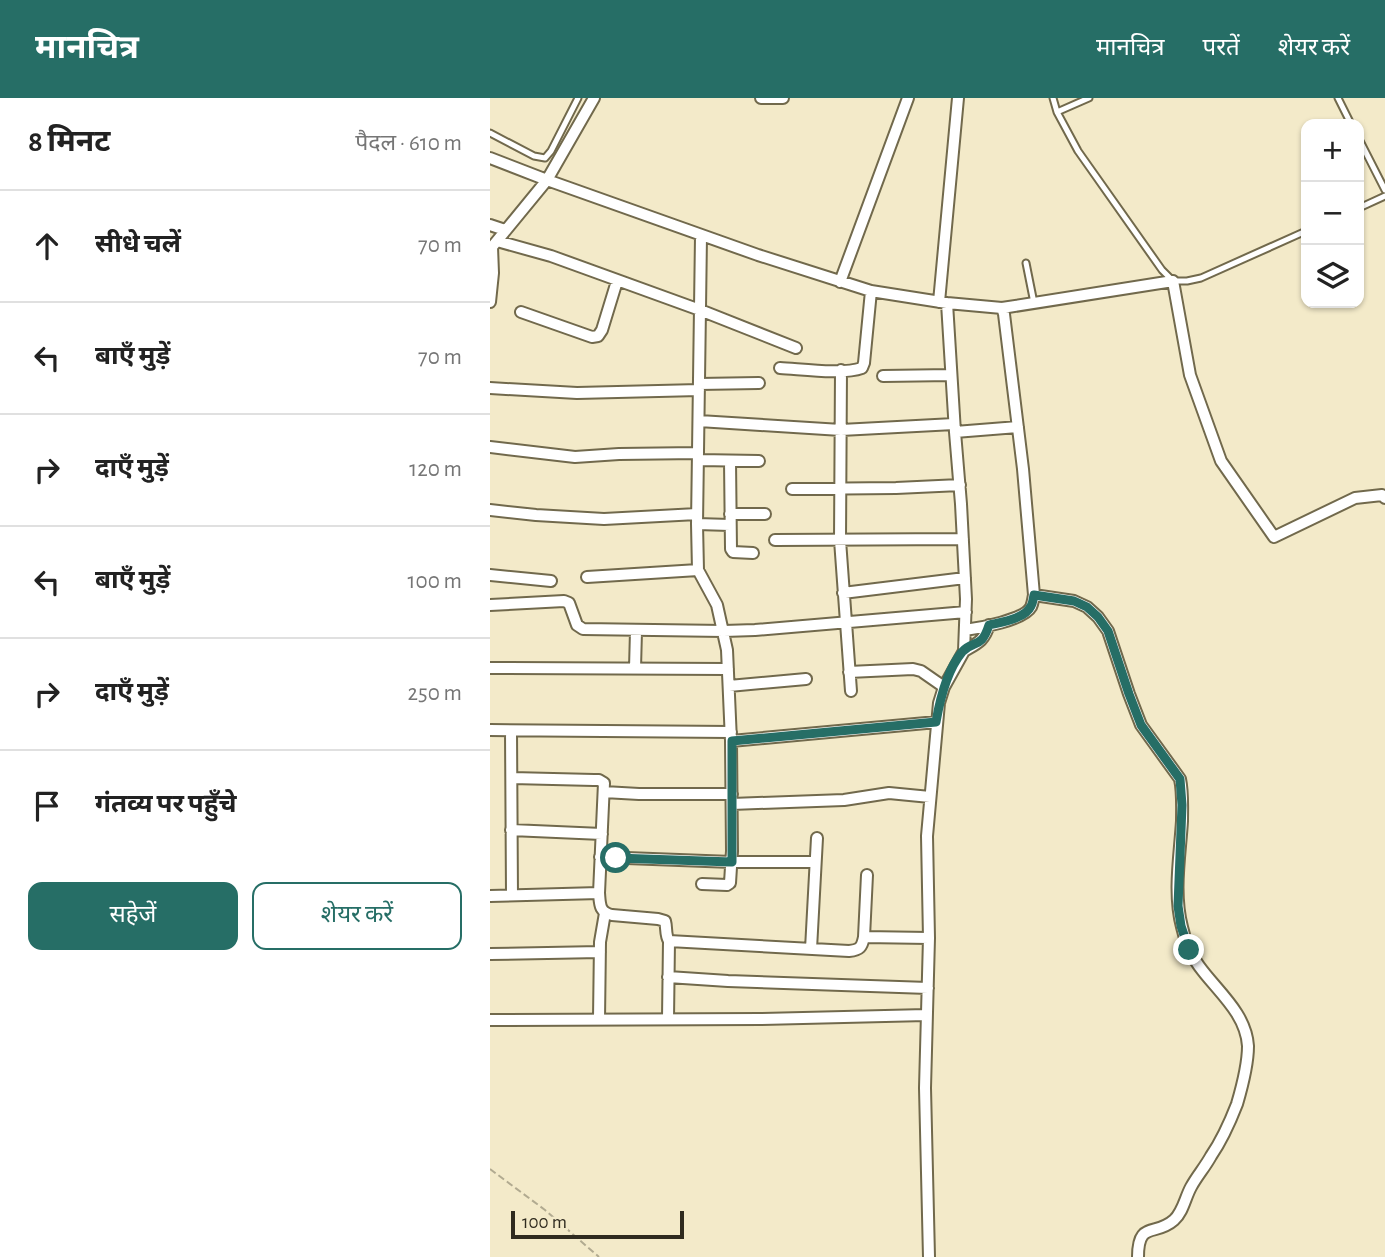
<!DOCTYPE html>
<html lang="hi">
<meta charset="utf-8">
<style>
body{margin:0;font-family:"Alegreya Sans","Noto Sans Devanagari",sans-serif;background:#f6f6f6;color:#222}
.controls{position:absolute;right:21px;top:21px;display:grid;overflow:hidden;border-radius:14px;box-shadow:0 2px 5px #0004}
.controls button{width:63px;height:63px;display:grid;place-items:center;padding:0;border:0;border-bottom:2px solid #e0e0e0;background:#fff;color:#222;font:35px sans-serif}
.scale{position:absolute;left:21px;bottom:18px;width:173px;box-sizing:border-box;padding-left:7px;border:4px solid #2f2b1f;border-top:0;font-size:19px;line-height:24px;white-space:nowrap;color:#2f2b1f;-webkit-text-stroke:5px #f3eac9;paint-order:stroke}
.stop{position:absolute;width:21px;height:21px;margin:-16px;border:5px solid #266e66;border-radius:50%;background:#fff}
.stop.end{background:#266e66;border-color:#fff;box-shadow:0 2px 7px #0008}
.list{margin:0;padding:0;list-style:none}
h2{display:flex;justify-content:space-between;align-items:center;height:91px;margin:0;padding:0 28px;font-size:30px}
h2 small{font-size:23px;font-weight:400;color:#767676}
.list li{display:grid;grid-template-columns:46px 1fr auto;gap:21px;align-items:center;box-sizing:border-box;height:112px;padding:0 28px;border-top:2px solid #e0e0e0}
.list b{display:block;font-size:26px;white-space:nowrap}
.list em{font-size:23px;font-style:normal;color:#767676}
.actions{display:flex;gap:14px;padding:21px 28px}
.actions a{flex:1;padding:16px 0;border:2px solid #266e66;border-radius:14px;text-align:center;font-size:24px;color:#266e66}
.actions .main{background:#266e66;color:#fff}
.icon{flex:none;width:38px;height:38px;fill:none;stroke:currentColor;stroke-width:2;stroke-linecap:round;stroke-linejoin:round}
.map{position:relative;flex:none;width:895px;height:1159px;overflow:hidden}
header{display:flex;align-items:center;gap:42px;box-sizing:border-box;height:98px;padding:0 35px;background:#266e66;color:#fff}
header strong{font-size:33px}
nav{display:flex;gap:38px;margin-inline-start:auto;font-size:24px}
main{display:flex}
aside{flex:1;background:#fff}
.map>svg:first-child{display:block}
</style>
<header>
<strong>मानचित्र</strong>
<nav><a>मानचित्र</a><a>परतें</a><a>शेयर करें</a></nav>
</header>
<main>
<aside>
<h2>8 मिनट<small>पैदल · 610 m</small></h2>
<ul class="list">
<li><svg class="icon" aria-label="ahead" viewBox="0 0 24 24"><path d="M12 20V5M6 11l6-6 6 6"/></svg><div><b>सीधे चलें</b></div><em>70 m</em></li>
<li><svg class="icon" aria-label="left" viewBox="0 0 24 24"><path d="M17 20v-9H6M10 6l-5 5 5 5"/></svg><div><b>बाएँ मुड़ें</b></div><em>70 m</em></li>
<li><svg class="icon" aria-label="right" viewBox="0 0 24 24"><path d="M7 20v-9h11M14 6l5 5-5 5"/></svg><div><b>दाएँ मुड़ें</b></div><em>120 m</em></li>
<li><svg class="icon" aria-label="left" viewBox="0 0 24 24"><path d="M17 20v-9H6M10 6l-5 5 5 5"/></svg><div><b>बाएँ मुड़ें</b></div><em>100 m</em></li>
<li><svg class="icon" aria-label="right" viewBox="0 0 24 24"><path d="M7 20v-9h11M14 6l5 5-5 5"/></svg><div><b>दाएँ मुड़ें</b></div><em>250 m</em></li>
<li><svg class="icon" aria-label="arrive" viewBox="0 0 24 24"><path d="M6 21V4h12l-3 4 3 4H6"/></svg><div><b>गंतव्य पर पहुँचे</b></div></li>
</ul>
<div class="actions"><a class="main">सहेजें</a><a>शेयर करें</a></div>
</aside>
<div class="map">
<svg width="895" height="1159" viewBox="0 0 895 1159">
<rect width="100%" height="100%" fill="#f3eac9"/>
<g fill="none" stroke-linecap="round" stroke-linejoin="round">
<defs>
<path id="lane" d="M563,0l4,14 21,39 84,119 11,11h14l14,-3 105,-47
M848,0l13,26
M567,14l32,-14
M0,35l44,23 11,2 6,-7 27,-53
M869,41l26,51
M869,110l26,-12
M536,165l8,40"/>
<path id="street" d="M104,0l-47,82 211,75 113,36 76,12 55,5 2,6 19,155 11,126c-1,4 -1,8 -3,12 -7,13 -51,21 -66,23
M271,0h22
M0,60l57,22 -55,67 1,26 -3,29
M0,127l15,5
M211,138l-4,288 1,46 19,35 10,45 4,91 1,110 -2,32 -3,2 -25,-1
M7,143l54,15 149,54 96,38
M350,184l68,-184
M449,204l19,-204
M512,210l171,-27 17,94 31,86 53,76 81,-39 27,-3 3,3
M31,214l71,25 6,-1 4,-6 15,-49
M290,270c21,1 63,7 82,0l2,-5 7,-72
M351,272l-1,170 11,151
M393,278l68,-1
M209,286l60,-1
M0,290l87,5 122,-3
M209,323l142,9 113,-6
M465,334l63,-5
M0,349l85,10 44,-3 79,-1
M209,362l60,1
M240,363l1,88 2,3 20,1
M302,391l104,-1 64,-3
M0,412l46,5 68,4 93,-5
M240,416h35
M207,426l33,1
M285,442l188,-1
M0,477l61,6
M97,479l111,-7
M353,495l122,-15
M544,497l40,6 13,6 11,10 10,14 21,63 12,31 39,54c3,14 2,28 2,42 -2,34 -9,72 0,106 3,14 8,27 17,39 18,25 47,47 49,80 0,18 -6,41 -11,58 -7,18 -15,36 -26,52 -6,11 -14,20 -20,31 -6,11 -8,25 -17,33 -19,17 -36,0 -36,37
M0,507l74,-4 5,2 8,22 6,4 141,2 31,-1 211,-18
M474,553c14,-8 20,-10 25,-26
M0,570l238,1
M145,570l1,-37
M359,574l64,-3 8,2 23,16
M239,588l77,-7
M0,632l241,2
M21,633l1,164
M241,643l206,-19
M22,680l82,2h5l5,3 -5,110c1,11 0,19 13,22l46,4 7,2c2,7 0,14 4,20l180,10c11,-1 13,-4 15,-14l3,-62
M114,694l35,2h93
M242,706l112,-4 45,-7 41,4
M21,732l91,4
M110,759l132,5h83
M0,798l109,-3
M374,839l65,1
M321,851l6,-111
M0,856l110,-2
M178,879l60,4 200,7
M109,921l1,-77 5,-29
M178,921l1,-78
M0,922l271,-1 165,-4
M439,1159l-4,-169 4,-150 -2,-102 12,-133 5,-16 20,-36 2,-52 -5,-95 -6,-72 -8,-129"/>
</defs>
<use href="#lane" stroke="#71694c" stroke-width="9"/>
<use href="#street" stroke="#71694c" stroke-width="14"/>
<path stroke="#b1aa90" stroke-width="2" stroke-dasharray="7 3.5" stroke-linecap="butt" d="M0,1071l55,41 54,47"/>
<use href="#lane" stroke="#fff" stroke-width="5"/>
<use href="#street" stroke="#fff" stroke-width="10"/>
</g>
<g fill="none" stroke-linecap="round" stroke-linejoin="round">
<path stroke="#266e66" stroke-width="9" d="M126,760l116,4v-121l204,-19c4,-23 11,-52 26,-70 12,-13 19,-2 27,-27 12,-3 36,-6 42,-19 2,-3 2,-7 3,-11l40,6 13,6 11,10 10,14 21,63 12,31 39,54 2,26 -4,101 3,20 8,24"/>
</g>
</svg>
<div class="controls">
<button>+</button>
<button>−</button>
<button><svg class="icon" aria-label="layers" viewBox="0 0 24 24"><path d="M12 4l9 5-9 5-9-5zM3 14l9 5 9-5"/></svg></button>
</div>
<div class="scale">100 m</div>
<div class="stop" style="left:126px;top:760px"></div>
<div class="stop end" style="left:699px;top:852px"></div>
</div>
</main>
